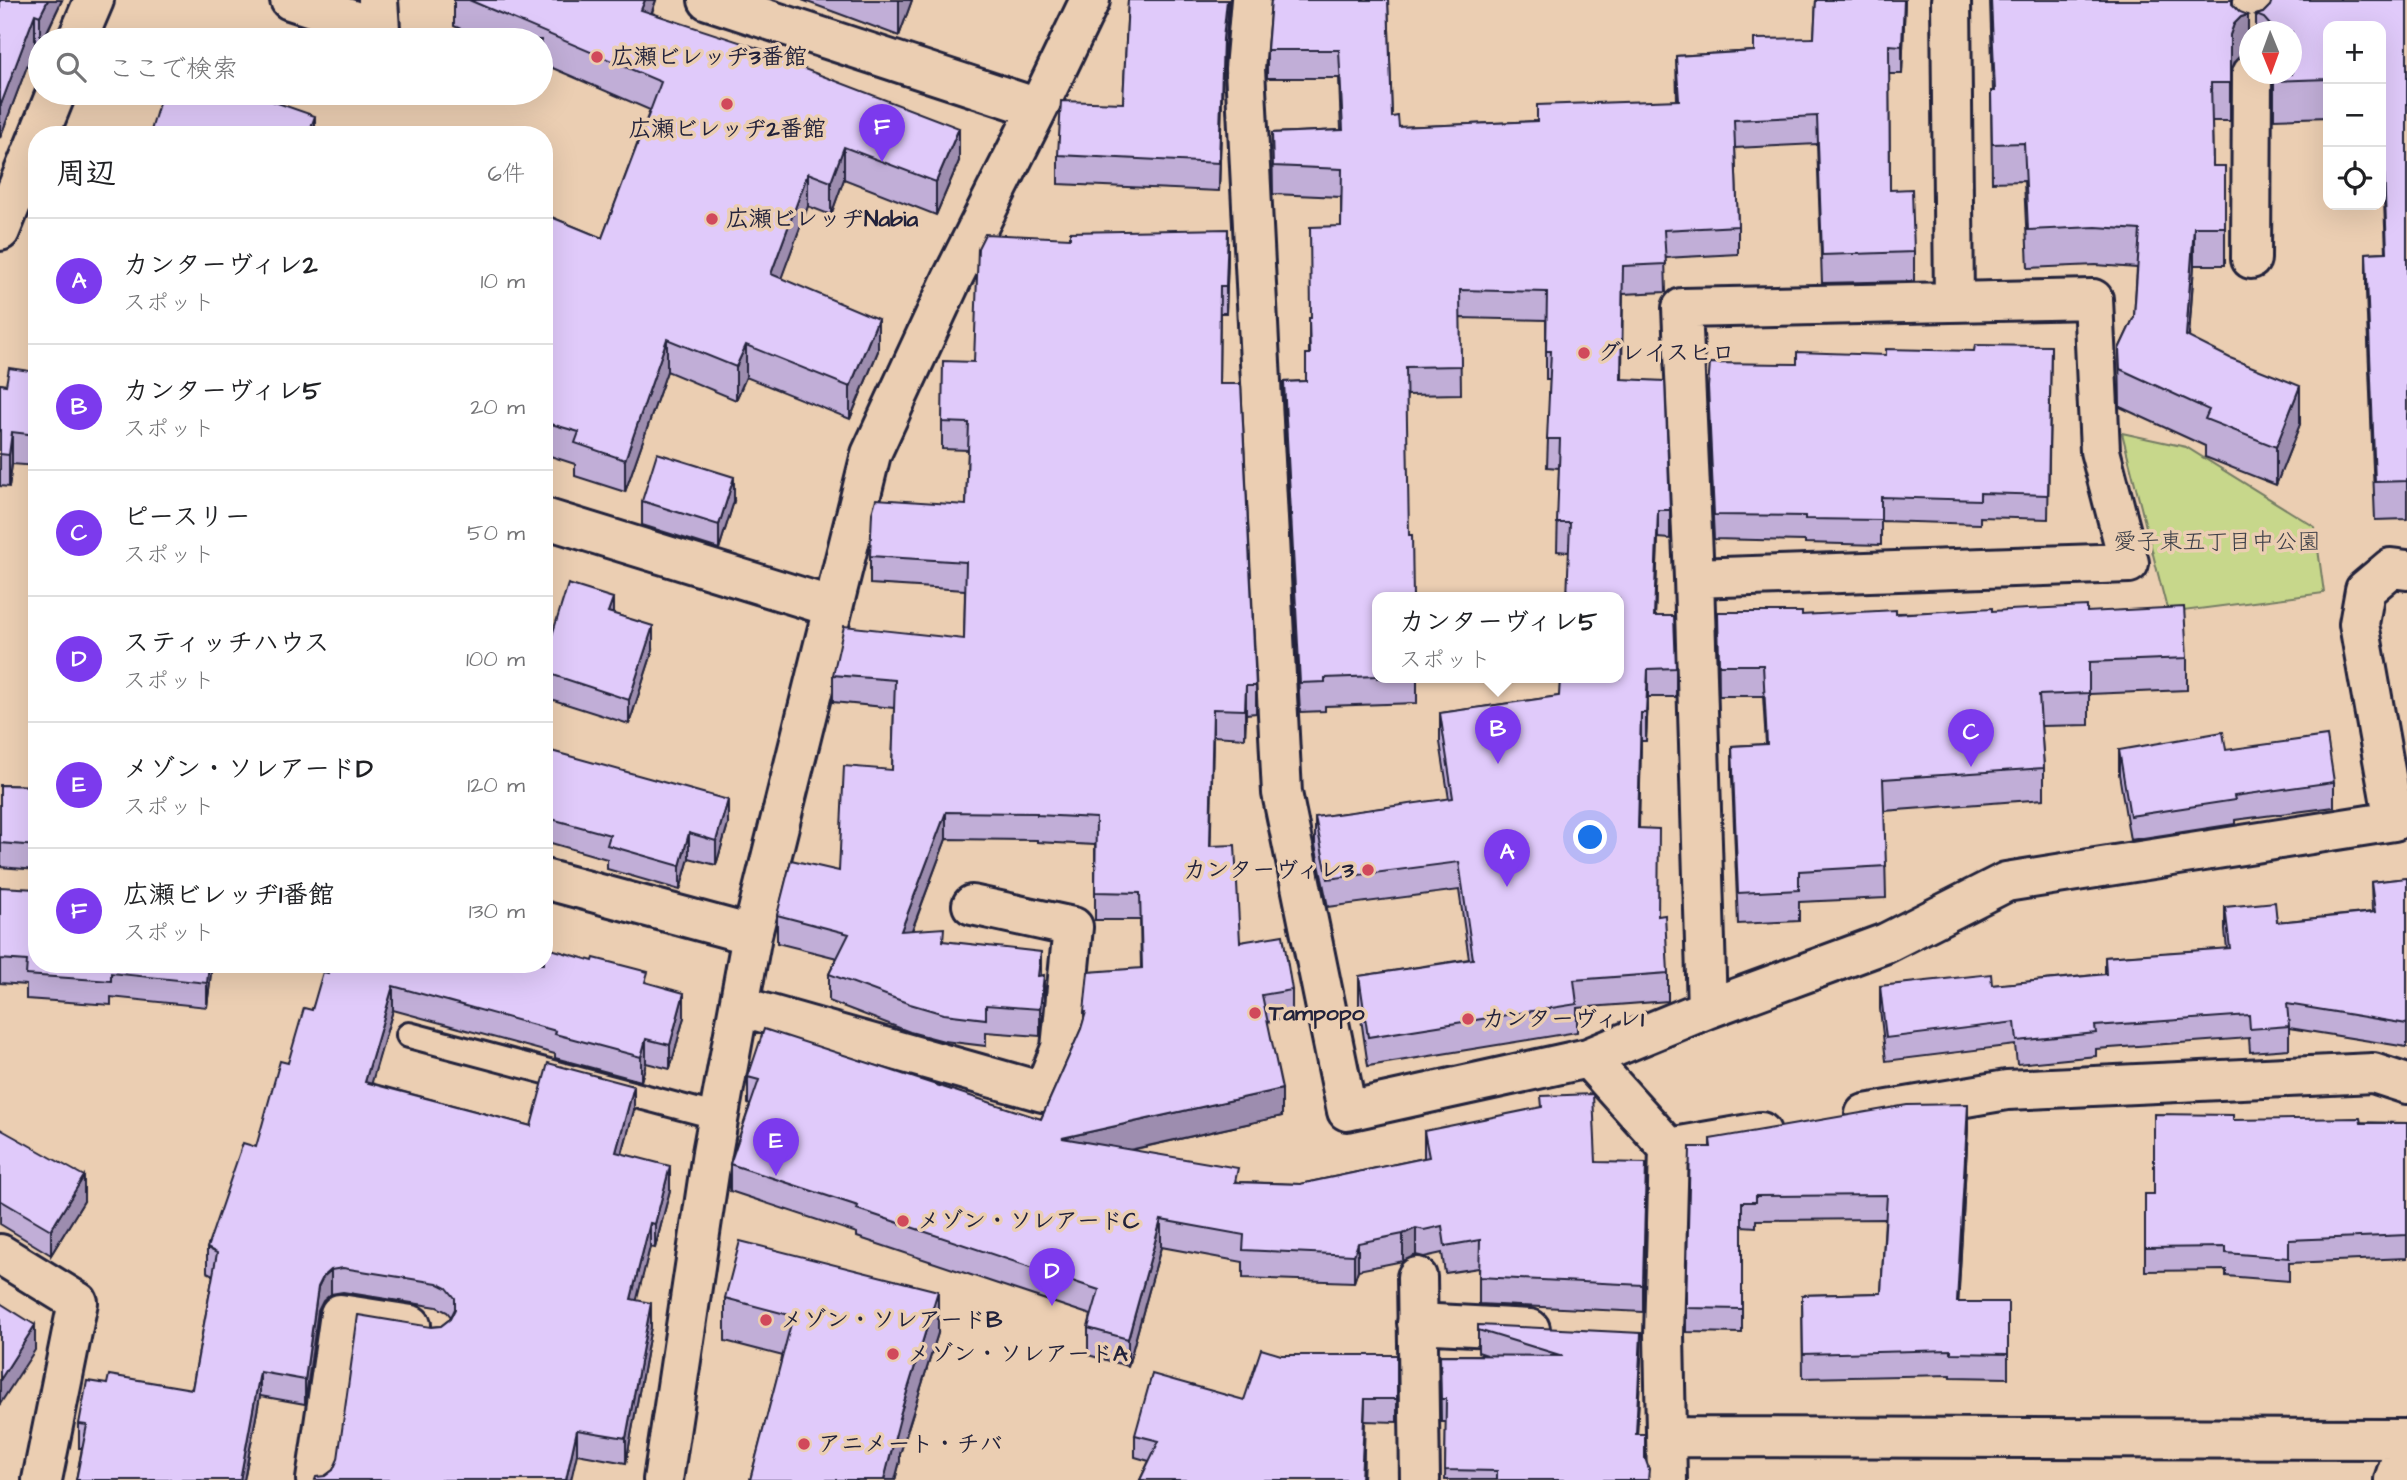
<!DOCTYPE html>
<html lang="ja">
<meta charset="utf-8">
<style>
body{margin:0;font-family:"Architects Daughter","Klee One",sans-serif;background:#f6f6f6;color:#202124}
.controls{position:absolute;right:21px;top:21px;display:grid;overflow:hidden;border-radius:14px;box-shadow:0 7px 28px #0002}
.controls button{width:63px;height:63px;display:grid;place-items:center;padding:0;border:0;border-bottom:2px solid #e0e0e0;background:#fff;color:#202124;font:35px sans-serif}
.compass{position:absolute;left:2239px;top:21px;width:63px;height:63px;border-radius:50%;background:#fff;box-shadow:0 7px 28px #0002;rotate:179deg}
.you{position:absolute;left:1591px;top:838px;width:24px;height:24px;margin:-18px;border:5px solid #fff;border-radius:50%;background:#1a73e8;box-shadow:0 0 0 10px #1a73e833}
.badge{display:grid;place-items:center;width:46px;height:46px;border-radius:50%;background:#7c3aed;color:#fff;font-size:23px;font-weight:700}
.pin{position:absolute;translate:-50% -58px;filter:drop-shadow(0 2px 4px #0008)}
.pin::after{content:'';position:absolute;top:37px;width:24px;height:21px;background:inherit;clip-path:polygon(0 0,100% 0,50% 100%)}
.popup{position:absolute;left:1372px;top:592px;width:252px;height:91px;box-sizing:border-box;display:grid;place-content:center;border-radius:14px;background:#fff;filter:drop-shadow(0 2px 5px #0005);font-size:23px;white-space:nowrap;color:#757577}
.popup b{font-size:26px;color:#202124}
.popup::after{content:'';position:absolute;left:50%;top:100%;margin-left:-14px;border:14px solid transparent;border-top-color:#fff}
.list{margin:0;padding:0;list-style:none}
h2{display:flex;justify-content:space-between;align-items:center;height:91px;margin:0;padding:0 28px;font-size:30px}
h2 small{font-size:23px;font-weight:400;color:#757577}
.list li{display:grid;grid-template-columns:46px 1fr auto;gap:21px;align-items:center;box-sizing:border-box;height:126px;padding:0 28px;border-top:2px solid #e0e0e0}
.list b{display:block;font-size:26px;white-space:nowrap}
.list p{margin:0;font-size:23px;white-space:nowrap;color:#757577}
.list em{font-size:23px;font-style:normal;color:#757577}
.icon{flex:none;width:38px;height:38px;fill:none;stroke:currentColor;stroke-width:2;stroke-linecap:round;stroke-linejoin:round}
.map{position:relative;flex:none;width:2407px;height:1480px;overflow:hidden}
.search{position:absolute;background:#fff;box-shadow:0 7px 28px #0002;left:28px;top:28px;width:525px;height:77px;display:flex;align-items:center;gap:18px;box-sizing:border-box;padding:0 24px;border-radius:38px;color:#757577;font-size:26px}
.panel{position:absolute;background:#fff;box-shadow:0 7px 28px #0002;left:28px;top:126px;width:525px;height:847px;border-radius:28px}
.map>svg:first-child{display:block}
</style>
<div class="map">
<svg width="2407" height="1480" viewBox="0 0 2407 1480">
<rect width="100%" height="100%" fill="#ebceb2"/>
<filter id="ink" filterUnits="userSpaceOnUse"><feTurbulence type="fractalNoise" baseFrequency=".0143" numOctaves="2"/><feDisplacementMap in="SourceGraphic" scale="14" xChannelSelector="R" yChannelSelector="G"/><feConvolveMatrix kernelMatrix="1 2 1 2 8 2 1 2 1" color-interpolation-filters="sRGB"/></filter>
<g filter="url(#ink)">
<path fill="#c7d78b" stroke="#747c63" stroke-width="2" d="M2122,433l64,14 129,80 9,66 -156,20z"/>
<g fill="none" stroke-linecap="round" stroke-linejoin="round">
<defs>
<path id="lane" d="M409,1035l310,82"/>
<path id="street" d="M290,0l90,29 -2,-29
M708,0l330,108
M1251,0l-6,69 37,724 65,318 241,-53 81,90 92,-16
M1951,0l3,301
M2252,32l1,-32
M77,40l17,-40
M39,135l17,-42
M0,231l37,-91
M2251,259l1,-185
M2093,299l7,152 29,112 -435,15 -12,-270z
M544,518l289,89
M544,879l208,56
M739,1006l304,86 18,-44 12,-121 -101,-22
M1707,1009l179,-66 120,-61 388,-61 -35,-197 6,-34 26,-22 16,2
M1588,1058l119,-49 -13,-431
M1865,1114l142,-24 366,-17 34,11
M0,1254l78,48 -36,178
M1417,1277l3,203
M1417,1323l113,6
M1666,1437l741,2
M316,1480l24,-166 71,11
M663,1480l49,-327 40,-218 119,-481 80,-173 87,-173 52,-108
M1667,1480l-3,-145 5,-187
M2394,1480l13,-38"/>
</defs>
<use href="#lane" stroke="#22223b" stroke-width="30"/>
<use href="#street" stroke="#22223b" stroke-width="44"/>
<use href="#lane" stroke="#ebceb2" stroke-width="24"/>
<use href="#street" stroke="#ebceb2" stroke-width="38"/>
</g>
<path fill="#c1aed7" stroke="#22223b" stroke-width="2" d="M0,0h62l-22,48 -5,-3 -35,93z
M454,0h202l-4,13 136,50 171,98 -23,54 -92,-36 -13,36 -23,-9 -27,72 97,73 -28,68 -104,-42 -10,23 -69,-29 -42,121 -50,-16v-12l-31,-10v-240l58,24 48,-128 -109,-47v-23h-54l-33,-14z
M802,0h110l-13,36z
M1128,0h101l-6,67 -4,124 -161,-7v-29l65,-52z
M1388,0l4,117 7,10 138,-6 140,-21 -1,-44 78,-5 60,-13 2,-38h89l-3,74h-13l1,116 24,62v29l-92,2 -5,-139 -82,4 3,78v28l-73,4 1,34 -43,2 -1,85 48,131v29l-12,-1 -3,78 21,52v29h-28l-2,44h-5l-2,87 19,88 10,57v28l-91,7v24l-209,34 -9,-61v-29l110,-17 -10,-69 -131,17 -13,-62v-28l134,-18 -9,-57v-29l119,-17 60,-18 -50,-126 -12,-1 2,-83 -12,-1 3,-88h-4v-59l-86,-2 1,76 -54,1 -30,203v80h40v25l-92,3v5l-25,1 -16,-302v-28l22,-1 3,-27v-36h2l30,-92v-29l-68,-3 -1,-61 69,-3 -2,-52h-72v-28z
M1990,0h242l16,53 -7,2 -7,7 -4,11v48h-18l1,45h12v99h-31l-5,73 111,86 -24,61 -71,-28v-11l-85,-39 -1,-58 15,-32 3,-49 -41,-3 -68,3 -4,-87 -32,1 -1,-91h2z
M2407,0v519l-32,1 -9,-229v-38l20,-1 -5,-129v-97h-53v91l-54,2v-45l18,-42h-36v-17l7,-2 7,-7z
M1228,256l-2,57h-6l-1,71 37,302v27l-10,1 -1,24 -32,-2 -3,110 30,96 52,48v27l-25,5 15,94 -151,34 107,32 62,2 124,-26v-27l172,31 50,29 -3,121 -164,-8v-36l-34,5 -3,-20 -18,4 -8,-2 -13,6 -45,9 -4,12 -111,-4v-16l-82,-15 -33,119 -40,-11v-27l3,-13 -234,-78v-4l-127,-42v-27l20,-59 -2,-1v-27l293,42 40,-90 3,-9v-8l57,-44 -1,-48h-45v-75l-58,-3v-2l-91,-1 -34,92 129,45 3,27 -4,33 -54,-4v14l-42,-5 -34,-9 -81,-31v-27l8,-16 -60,-15v-28l62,-44 53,-101 2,-62 -61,-6v-27l131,-36 1,-49 -95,-6v-28l96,-51 2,-55 -26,-1v-27l32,-60z
M2051,346l-3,173 -68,-2v7l-99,-3v24l-76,-2v-2l-91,-2 -6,-128v-24l89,-23 89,-9 88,-4z
M37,372v94l-25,-2 -3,23 -9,-1v-102l6,1z
M642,501h92l-15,48 -77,-24z
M1992,611l95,1 100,46v32l-98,4v31l-48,1 3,42v31l-160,12 2,87 -87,4v19l-61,3 -6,-146v-32l34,-2 -3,-48h-44l-1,-84 84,3z
M653,650l-24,74 -85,-27v-36z
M544,749l184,75 -12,41 -27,-7 -9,32 -73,-21v-10l-63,-18z
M2119,750h107l108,32v25l-99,13v4l-105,16 -11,-66z
M0,785l37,1v84l-37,-3z
M2407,878v169l-118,-19v21l-39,3 -1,-14 -153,11v7l-79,8 -2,-19 -129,16 -6,-52v-23l112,-1 113,-11v-17l122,-8 -2,-19v-23l52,15 95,-10 -1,-30z
M0,887l37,77h175l-5,43 -96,-10v8l-85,-6v-14l-26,-2z
M328,973l320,10 36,34 -14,52 -24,-6 -5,18 -86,-23v-4l-162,-44 -22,73 160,43 103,-16 -12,43 48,37 -15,58 -5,-1 -14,53 15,27 -25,136 -49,-9 -252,22 8,-6 98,-143 10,-1 9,-7 1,-2 -4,-5 -10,-5 -94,-15 -12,2 -8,7 -5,10 -13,93 -45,-8 -16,84h-168l6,-32h-3v-24l28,-40 85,5 21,-114 -6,-3v-24l49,-101 32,-84z
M2233,1120l174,3v135l-118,5v18l-63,-5v-6l-81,1v-77h9z
M1968,1128l-10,174h50v76l-57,-1v-2l-148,3 -1,-83 79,-2 4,-74 -129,1v7l-14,-1v107l-56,-1v-24l24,-161v-8z
M0,1129l84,72 -33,54 -51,-31z
M725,1298l213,35 -38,121v7l-5,19h-145l33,-124 -58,-15z
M1478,1325l163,31 -4,78 8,24 4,22h-204l1,-58h-5l-1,-67h47l-9,-3z
M1281,1355h116v67l-32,-1 -2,59h-223l9,-19 -14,-4v-22l109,-35z"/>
<path fill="#9d8daf" stroke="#22223b" stroke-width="2" d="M48,0h14l-19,40h-3v8v-32z
M645,0h11l-15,42v-32z
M899,0h13l-13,36z
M1227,0h2l-6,67 -4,124 4,-152z
M1904,0h1l-3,74v-28z
M35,14v31l-35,93v-31z
M2248,15v38l-7,2 -7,7 -4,11v48v-86l4,-11 7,-7z
M315,116v19h-6z
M959,128v33l-23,54v-33z
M844,147v32l-13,36v-33z
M808,173v33l-37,100v-32z
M2194,227v38l-8,109v-38z
M1228,229v27l-2,57v-27z
M878,319v32l-28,68v-32z
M667,339v32l-42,121v-32z
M746,345v32l-10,23v-33z
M2300,386v38l-24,61v-38z
M12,432v32l-3,23v-32z
M734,477v24l-15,48v-24z
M1658,510v28l-4,106v-28z
M613,598v24l-5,-10z
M653,626v24l-24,74v-24z
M1648,669v28l-2,44v-28z
M1246,686v28l-1,24v-28z
M1213,709v27l-3,137v-27z
M1641,713v28l-3,116v-29z
M728,800v24l-12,41v-24z
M946,812v27l-45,120v-28z
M689,833v25l-9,32v-24z
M0,843h1v24h-1z
M1041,952v27l-3,-3z
M209,964h3l-5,43v-24z
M1044,975v28l-4,33v-27z
M393,986v24l-28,96v-24z
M684,993v24l-14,52v-24z
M646,1039v24l-5,18v-24z
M634,1086v24l-18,66v-24z
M1282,1089v27l-220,49v-27z
M1968,1104v24l-11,198v-24z
M1646,1163v28l-3,121v-27z
M670,1166v24l-15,58v-24z
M84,1176v25l-33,54v-25z
M1161,1220v27l-33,119v-27z
M650,1223v24l-19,76v-24z
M1416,1228v27l-13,6v-27z
M1358,1243v27l-4,12v-27z
M331,1270v24l-8,7 -5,10 -13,93v-24l13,-93 5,-10z
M938,1291v42l-38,121v7l-5,19h-11l15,-62z
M651,1303v24l-25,136v-25z
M35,1325v25l-35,54v-24z
M1641,1333v23l-5,100v-22z
M260,1372v24l-16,84h-4z
M1365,1399l-2,81h-2z
M577,1430v24l-6,26h-5z"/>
<path fill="#e0cafa" stroke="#22223b" stroke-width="2" d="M0,0h48l-8,16 -5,-2 -35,93z
M469,0h176l-4,10 147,48 -2,4 173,66 -23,54 -92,-35 -13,35 -23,-9 -37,101 107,45 -28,68 -104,-42 -10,22 -69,-28 -42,121 -50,-17 4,-11 -35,-10v-208l58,24 59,-156z
M1128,0h99l-4,39 -4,124 -161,-8 3,-54 62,2z
M1271,0h117l4,117 6,-1 1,11 138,-6v-16l142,-5 -3,-44 78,-5v-12l60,-1 2,-38h88l-2,46 -13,-1 1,145 22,-1 2,63 -92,3 -5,-139 -83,4 4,106 -74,4 2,34 -43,2 -2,113 44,2 5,129h-12l-4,106h20l2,52 -28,1 -2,44h-5l-3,115 21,1 -1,87 7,-1 3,58 -94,7 3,24 -209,33 -9,-61 114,-17 -14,-97 -131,17 -13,-62 138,-19 -13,-85 119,-17 1,-18h59v-80h-52l3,-75h-13l3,-84h-13l4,-88h-5l1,-59 -87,-2 1,76 -55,1 3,168h3l1,63h-36v78l-52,2v4l-25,1 -16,-301 22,-1v-27h4l-1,-36h2l-1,-91 31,-1 1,-57 -69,-3 -1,-33 71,-3 -4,-80h-72z
M1991,0h241v4l8,8 8,3 -7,2 -7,7 -4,11v48h-19l2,83h12v61h-31l-8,109 44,22 70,28 -24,61 -71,-28 4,-9 -89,-41 -1,-20 15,-32 6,-87 -44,-3 -68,3 -4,-87 -32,1 -1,-53h4z
M2272,0h135v481l-32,1 -9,-229 21,-1 -6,-167v-59h-53v53l-54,2v-7h18v-42h-19l-2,-6 -7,-8 -8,-3 7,-2 7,-7z
M162,93h87l66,23 -6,17 3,2 -162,-1z
M1228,229l-2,57h-6l-1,98h22l15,302h-10l-1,24 -32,-1 -3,137 25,-1 5,97 43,-7 9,55 -30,5 20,94 -220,49 176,30 -3,14 65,2 129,-27 -5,-26 118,-24 -1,-11 52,-2 3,68 50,1 -3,122 -164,-8 1,-37 -35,6 -3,-20 -18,4 -8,-2 -13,6 -45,9 -4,12 -111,-5 1,-15 -83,-15 -33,119 -40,-11 11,-38 -242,-81 1,-3 -128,-42 29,-84 -11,-3 16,-48 277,90 40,-90 5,-17h-2l4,-40 54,-4 -2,-75 -45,-1 1,-74 -59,-3v-2l-91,-1 -45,119 43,-3 -1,13 98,11 -3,24 6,-1 -4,34 -54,-4v14l-42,-5 -34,-10 -81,-30 20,-40 -72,-19 14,-55 48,11 5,-105 48,4 3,-90 -62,-5 11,-49 120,13 2,-77 -96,-6 2,-43 4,-14 90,6 3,-82 -27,-1 1,-61 31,1 4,-114 7,-14 85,4v-6z
M1975,345l76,1 -3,149 -68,-2v7l-99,-3v23l-76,-1v-3l-91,-1 -6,-128 2,-24 87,1v-12l89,3v-6l88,2z
M9,368l28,4v63l-25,-3 -3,23 -9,-1v-70l6,1z
M657,453l77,24 -15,48 -77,-24z
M568,584l45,14 -5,14 45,14 -24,74 -85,-28v-11z
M2087,606v6l97,-5 3,51 -98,4v31l-50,2 5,73 -161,11 3,87 -87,5v19l-61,3 -6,-147 35,-2 -4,-79h-44l-1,-53h84v3l94,-5v4l96,-6v3z
M2223,732l3,18 101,-14 7,46 -100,14 1,4 -105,16 -11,-66z
M544,749l184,51 -12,41 -27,-8 -9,33 -73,-21 3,-10 -66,-18z
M0,785l37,1v60l-37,-3z
M2407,878v146l-120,-20 2,22 -39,3 -1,-14 -154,11 1,7 -79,8 -2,-19 -129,16 -6,-52 111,-12 1,11 114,-11 -1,-17 125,-9 -5,-41 50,-5 2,20 98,-10 -4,-30z
M0,887l37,2v75h172l-2,19 -96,-10v8l-85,-6 1,-14 -27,-2z
M544,947l49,14 1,-3 54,14 -3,10 39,11 -14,52 -24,-6 -5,18 -86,-23 1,-3 -163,-45 -28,96 166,44 17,-63 86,23 -18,66 54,14 -15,58 -5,-1 -19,76 20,4 -25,135 -49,-8 -11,50h-251l1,-3 9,-1 8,-6 5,-11 20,-144 73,12 10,-1 9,-7 5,-10v-11l-8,-10 -10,-5 -94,-15 -12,2 -8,7 -5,10 -13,93 -45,-8 -20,108h-164l11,-55 -8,-1 8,-43 20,3 2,-9 83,14 25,-136 -10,-5 36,-105 13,4 24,-86 8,2 16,-55 8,2 11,-38 5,1 3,-9h213z
M1968,1104l-11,198h51v52l-57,-1v-3l-148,4 -1,-59 79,-2 6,-98 -131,1v6h-14v107l-56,-1 4,-161h21l-1,-8 197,-34z
M2154,1114l79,1v5l127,-2 1,5h46v112l-118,5v18l-63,-5v-6l-81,1v-54h9z
M0,1129l84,47 -33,54 -51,-30z
M740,1241l198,50 -39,127h1l-16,62h-134l43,-164 -68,-18z
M0,1303l35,22 -35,55z
M1478,1325l163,8 -5,101h9v24l4,11 -1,11h-151v-9l-52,-1 1,-71h-5l-1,-44 123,1 -85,-26z
M1261,1349l20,6h116v44h-32l-4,81h-221l19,-39 -24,-6 17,-61 92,26z"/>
</g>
<g fill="#d1495b" stroke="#ebceb2" stroke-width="2.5">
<circle cx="597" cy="57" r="7"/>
<circle cx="727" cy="104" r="7"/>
<circle cx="712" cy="219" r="7"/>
<circle cx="1584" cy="353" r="7"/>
<circle cx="1368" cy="870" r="7"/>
<circle cx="1255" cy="1013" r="7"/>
<circle cx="1468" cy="1019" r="7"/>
<circle cx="903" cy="1221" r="7"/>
<circle cx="766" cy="1320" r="7"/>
<circle cx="893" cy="1354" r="7"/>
<circle cx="804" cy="1444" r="7"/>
</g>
<g text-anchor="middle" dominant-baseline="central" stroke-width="7" stroke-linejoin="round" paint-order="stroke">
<g font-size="23" font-weight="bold" fill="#22223b" stroke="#ebceb2" text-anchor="start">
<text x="611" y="57">広瀬ビレッヂ3番館</text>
<text x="727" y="129" text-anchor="middle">広瀬ビレッヂ2番館</text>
<text x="726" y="219">広瀬ビレッヂNabia</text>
<text x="1598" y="353">グレイスヒロ</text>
<text x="1354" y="870" text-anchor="end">カンターヴィレ3</text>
<text x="1269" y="1013">Tampopo</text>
<text x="1482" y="1019">カンターヴィレ1</text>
<text x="917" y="1221">メゾン・ソレアードC</text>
<text x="780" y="1320">メゾン・ソレアードB</text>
<text x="907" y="1354">メゾン・ソレアードA</text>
<text x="818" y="1444">アニメート・チバ</text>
</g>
<g font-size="23" fill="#3b3d47" stroke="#ebceb2">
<text x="2217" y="542">愛子東五丁目中公園</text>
</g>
</g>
</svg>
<div class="controls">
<button>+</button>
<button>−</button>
<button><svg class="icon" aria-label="locate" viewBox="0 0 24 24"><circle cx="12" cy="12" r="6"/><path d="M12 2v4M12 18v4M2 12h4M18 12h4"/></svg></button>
</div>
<svg class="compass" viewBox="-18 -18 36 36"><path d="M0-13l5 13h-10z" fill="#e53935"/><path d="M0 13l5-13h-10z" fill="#757577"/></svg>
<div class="you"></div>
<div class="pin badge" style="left:1507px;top:887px">A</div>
<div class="pin badge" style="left:1498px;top:764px">B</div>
<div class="popup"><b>カンターヴィレ5</b>スポット</div>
<div class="pin badge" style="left:1971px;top:767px">C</div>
<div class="pin badge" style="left:1052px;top:1306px">D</div>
<div class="pin badge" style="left:776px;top:1176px">E</div>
<div class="pin badge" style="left:882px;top:162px">F</div>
<div class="search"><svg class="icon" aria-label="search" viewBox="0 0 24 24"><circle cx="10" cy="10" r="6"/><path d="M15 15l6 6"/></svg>ここで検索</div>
<section class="panel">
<h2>周辺<small>6件</small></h2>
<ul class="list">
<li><span class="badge">A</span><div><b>カンターヴィレ2</b><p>スポット</p></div><em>10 m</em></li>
<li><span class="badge">B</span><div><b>カンターヴィレ5</b><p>スポット</p></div><em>20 m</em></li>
<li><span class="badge">C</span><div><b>ピースリー</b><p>スポット</p></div><em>50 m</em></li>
<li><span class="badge">D</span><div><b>スティッチハウス</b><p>スポット</p></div><em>100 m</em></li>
<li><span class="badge">E</span><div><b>メゾン・ソレアードD</b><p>スポット</p></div><em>120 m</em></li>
<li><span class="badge">F</span><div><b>広瀬ビレッヂ1番館</b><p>スポット</p></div><em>130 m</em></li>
</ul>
</section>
</div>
